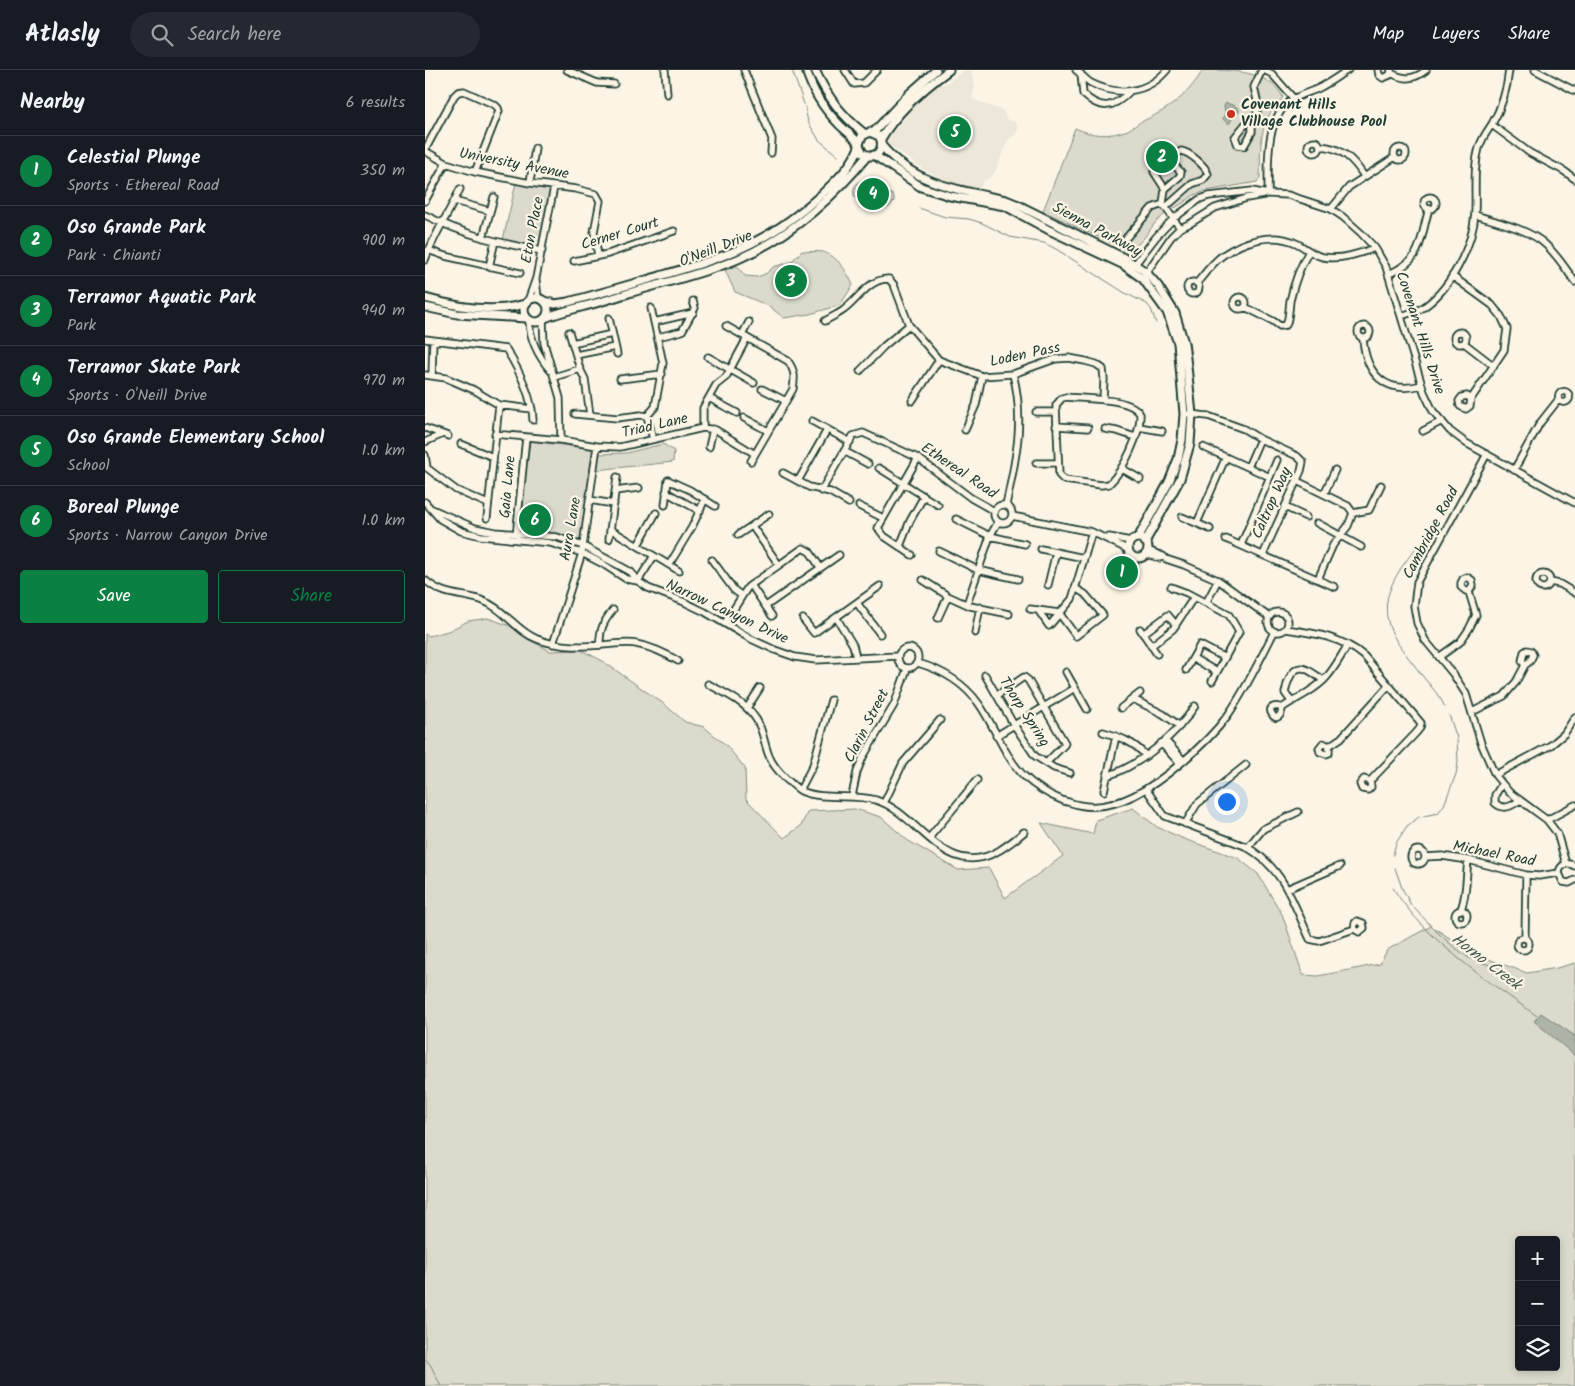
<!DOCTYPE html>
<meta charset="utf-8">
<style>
body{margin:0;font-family:Kalam,sans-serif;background:#242831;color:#f1f3f6}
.controls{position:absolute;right:15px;bottom:15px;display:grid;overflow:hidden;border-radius:5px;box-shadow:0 2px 8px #0003}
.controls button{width:45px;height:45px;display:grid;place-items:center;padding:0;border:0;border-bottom:1px solid #363941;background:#171b24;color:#f1f3f6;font:25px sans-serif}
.you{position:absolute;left:801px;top:731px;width:18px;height:18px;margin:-12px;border:4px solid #fff;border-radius:50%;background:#1a73e8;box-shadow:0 0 0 8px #1a73e833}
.badge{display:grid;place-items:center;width:32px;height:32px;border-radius:50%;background:#0b8043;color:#fff;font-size:16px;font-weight:700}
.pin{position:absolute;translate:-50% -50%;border:2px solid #fff;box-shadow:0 1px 5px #0006}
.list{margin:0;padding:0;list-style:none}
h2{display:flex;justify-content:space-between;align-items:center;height:65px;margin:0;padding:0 20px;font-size:21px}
h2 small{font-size:16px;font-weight:400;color:#9ea1a6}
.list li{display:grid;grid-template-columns:32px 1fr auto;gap:15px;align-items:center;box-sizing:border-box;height:70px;padding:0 20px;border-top:1px solid #363941}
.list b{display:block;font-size:19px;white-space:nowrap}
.list p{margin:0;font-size:16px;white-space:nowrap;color:#9ea1a6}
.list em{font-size:16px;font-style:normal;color:#9ea1a6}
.actions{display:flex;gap:10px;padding:15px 20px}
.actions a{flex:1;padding:11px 0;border:1px solid #0b8043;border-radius:5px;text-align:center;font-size:18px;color:#0b8043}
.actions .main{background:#0b8043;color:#fff}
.icon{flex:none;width:28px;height:28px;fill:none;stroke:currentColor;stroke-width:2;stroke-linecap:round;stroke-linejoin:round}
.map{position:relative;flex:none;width:1150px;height:1316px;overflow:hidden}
header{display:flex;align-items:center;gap:30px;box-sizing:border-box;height:70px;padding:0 25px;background:#171b24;border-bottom:1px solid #363941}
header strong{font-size:24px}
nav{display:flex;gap:28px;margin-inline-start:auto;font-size:18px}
.search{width:350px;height:45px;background:#242831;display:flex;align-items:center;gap:12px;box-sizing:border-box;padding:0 18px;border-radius:28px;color:#9ea1a6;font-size:19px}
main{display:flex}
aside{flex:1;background:#171b24}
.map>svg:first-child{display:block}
</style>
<header>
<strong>Atlasly</strong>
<div class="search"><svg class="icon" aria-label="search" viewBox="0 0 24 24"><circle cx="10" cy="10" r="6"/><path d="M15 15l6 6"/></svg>Search here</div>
<nav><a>Map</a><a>Layers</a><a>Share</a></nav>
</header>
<main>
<aside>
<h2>Nearby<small>6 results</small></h2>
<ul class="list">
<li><span class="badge">1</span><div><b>Celestial Plunge</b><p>Sports · Ethereal Road</p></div><em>350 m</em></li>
<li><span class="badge">2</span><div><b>Oso Grande Park</b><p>Park · Chianti</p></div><em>900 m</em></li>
<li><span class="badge">3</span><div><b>Terramor Aquatic Park</b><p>Park</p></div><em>940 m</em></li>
<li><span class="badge">4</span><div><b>Terramor Skate Park</b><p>Sports · O'Neill Drive</p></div><em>970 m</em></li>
<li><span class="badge">5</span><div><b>Oso Grande Elementary School</b><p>School</p></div><em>1.0 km</em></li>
<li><span class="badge">6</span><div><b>Boreal Plunge</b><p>Sports · Narrow Canyon Drive</p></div><em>1.0 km</em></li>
</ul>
<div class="actions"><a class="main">Save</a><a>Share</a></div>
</aside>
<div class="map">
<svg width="1150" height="1316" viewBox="0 0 1150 1316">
<rect width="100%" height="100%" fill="#fcf5e5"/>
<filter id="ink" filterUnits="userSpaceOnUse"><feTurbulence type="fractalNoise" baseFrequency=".02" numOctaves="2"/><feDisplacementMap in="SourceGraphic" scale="10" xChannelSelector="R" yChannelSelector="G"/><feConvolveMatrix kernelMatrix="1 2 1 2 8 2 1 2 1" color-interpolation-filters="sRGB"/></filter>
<g filter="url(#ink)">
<path fill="#ece7d8" d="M540,0h6l4,17 -3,12 31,12 4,9 6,1 4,3 1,5 -3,6 -7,5 -14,34 -11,8 -4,7 -30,-7 -26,-13 -34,-24 -2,-5 23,-28 27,-27h4l7,-3z"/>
<path fill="#dcdacc" stroke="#7e8c80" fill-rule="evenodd" d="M778,0c27,0 66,0 80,27 -3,5 -9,10 -12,15 -13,20 -10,44 -11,66l-3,4 -51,9 -12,4 -11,8 -18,11 -10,9 -11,15 -14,14 -87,-41 32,-83c17,8 35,9 53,2 6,-3 11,-8 17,-10 26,-12 43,-25 58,-50z
M440,109c10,4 19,12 29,17v5l-5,6 -7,2 -27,-11c-4,-10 1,-16 10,-19z
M91,113l35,7 -12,57 -36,-7z
M377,181c7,1 15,0 21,1 15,4 24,20 30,33l-13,20 -30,9 -26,4 -15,-12 -34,-14 -10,-22 12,-4 8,10 13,1 9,-4 6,-6 18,-5z
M105,371l63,8 -13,92 -62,-9z
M238,374l11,7 -1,11 -77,8 3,-16 27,-1z
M63,548l20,7 24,16 18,10 31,-1 20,10 63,44 21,18 19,5 22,18 19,23 1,31 38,39 17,-12 7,-15 47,-2 26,8 26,23 51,30 31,-2 16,30 58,-42 -22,-33 52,11 3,-14 37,-12 24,19 27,12 54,19 20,16 24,40 21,61 15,1 62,-12 7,-14 44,-24 28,18 32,16 36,13 30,-5 18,-5v423h-1150v-752l4,2 19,-5 20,-10zM1094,1170h37v127h-37z"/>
<path fill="#aeb3a7" stroke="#758479" d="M801,33l9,3 4,3v3l-7,6 -2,5h-3l-4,-4 2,-7 -1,-6z
M1116,943l34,23v20l-41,-35z"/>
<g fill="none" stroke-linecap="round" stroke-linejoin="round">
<path stroke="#758479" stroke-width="1" d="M367,0l13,37 3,15 11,18 19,16
M494,138l26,9 24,2 13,4 28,14 34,6 12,6 69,44 22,11 4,5 5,14
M990,479c-28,36 -42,63 -11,103 7,9 14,18 21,27 8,10 15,17 20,28
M968,785l3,-12 11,-17 12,-9 19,-4 6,-8 12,-31 2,-11 -1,-25 -8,-23
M970,798l7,20 9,17 27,28 16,14 15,11 29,10 23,18
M968,818c34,54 94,92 144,128
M0,1288l6,8 10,20"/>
<defs>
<path id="minor" d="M142,0l30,13 17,1
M240,0l2,24
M319,0l28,69 -1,14
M420,0l9,14 10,-1 13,-13
M651,0c5,4 10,10 15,13 27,14 57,10 76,-13
M839,0l8,4 22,25
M953,0l1,5 4,3 7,-3 1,-5
M1110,0l40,21
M966,3c13,7 23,7 35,-3
M656,4l2,20c17,16 30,15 46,-2
M827,49v13l-8,14 -6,-1 -3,-8 12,-15 10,-7v-15l-3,-13 8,-17
M1067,55l38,28 34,18 11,8
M883 77a6 6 0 1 1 12 0a6 6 0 1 1-12 0Z
M895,76c21,1 33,13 44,30
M969 84a6 6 0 1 1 12 0a6 6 0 1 1-12 0Z
M0,80l29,-54 4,-4 6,-1 31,14 3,3 1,3 -24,61
M0,81l21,12 29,9 55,11 46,6 20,5 4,7 -6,31 4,24
M105,113l5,-35
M740,119l15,-13 1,-4 -13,-13 -14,13 11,17 -2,15 17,24
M843,124c1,-30 -5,-77 26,-95 7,-5 17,-7 25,-11 10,-5 19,-12 29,-18
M999 133a6 6 0 1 1 12 0a6 6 0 1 1-12 0Z
M0,131l21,-38
M29,131l36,10
M741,137l26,-23 11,-4 5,-6c-3,-9 -19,-22 -27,-23l-13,8
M906,139l18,-22 46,-30
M0,145c39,20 75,28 117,36
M1050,145c20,6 56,15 71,30 12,11 20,24 29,37
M58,168l11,-41
M701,168l26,-30 11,-4
M3,180l17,6 75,17
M0,190c9,-25 24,-47 35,-71
M149,191l34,-7 66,-23
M64,197l6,-26
M707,198l24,-31 18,-19 26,-19 9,-3 43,-5 16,3 20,1 43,14 12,8 18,16 14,15 11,19 38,125 9,19 17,20 16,12 109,60
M964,204c36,-16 30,-34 40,-65
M719,206l27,-39 9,-9 11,-5 24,-15 32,-10 17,-3
M1027,206l40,29 9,11 6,13 -3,21 -33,49 -1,7 -4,3 -6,-3 -1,-5 3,-4 5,-1 4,3
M111,210l2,18
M762 218a6 6 0 1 1 12 0a6 6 0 1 1-12 0Z
M772,213c8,-10 16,-21 26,-28 20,-14 49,-23 73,-12 9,4 16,12 27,14 18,3 35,-3 52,-9
M809 233a6 6 0 1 1 12 0a6 6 0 1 1-12 0Z
M103,231l8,-23 18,-91
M820,237l28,14 7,5 6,-1c3,-6 3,-16 4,-24 4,-18 9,-33 19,-50
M976,246c6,-2 13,-4 18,-6 30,-17 54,-64 56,-97 1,-22 -2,-44 4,-65 3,-10 8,-16 13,-24 10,-17 15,-34 17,-54
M184,248l8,36
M118,250l1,23 16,55 1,42
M104,251c1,20 9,35 22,50
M400,251c6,-4 14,-7 20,-12 13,-10 25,-31 44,-30l5,6 15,40 30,35 43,16 31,-2 42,-15 14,-1 16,3 11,3 7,5 1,10 -1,21
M229,252l39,-9
M933 262a6 6 0 1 1 12 0a6 6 0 1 1-12 0Z
M301,256l62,35c7,10 7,16 5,28l-42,72
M1029 268a6 6 0 1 1 12 0a6 6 0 1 1-12 0Z
M144,262l11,37 5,10 5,36
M317,265l7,-13
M233,267l24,-6 13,-23 -2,-7
M0,269l81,10c13,21 26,46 27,71
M938,269c3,35 22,56 59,46
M147,273l40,-9
M1039,273l30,23
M151,285l39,-8
M283,287l46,26
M435,301l24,-25 25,-21
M0,305l21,3 28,12 25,15 33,4
M7,306l1,-36
M129,307l26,-8
M195,309l42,-5
M337,319l24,12
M1133.5 327a5.5 5.5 0 1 1 11 0a5.5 5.5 0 1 1-11 0Z
M641,327c18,2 65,0 74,17 1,20 -17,57 -31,70l-8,1 -37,-5 -5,-5 -3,-70 6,-7z
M284,328l28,15
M487,331l27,-41
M611,342h20
M150,344l42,4 23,-3 7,1
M764,344l19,2 36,13 16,10 37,17 6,6 -2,9 -38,84
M222,346l8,-9 8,-44 -12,-55
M222,346l6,23
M319,348l24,13
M387,351l38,21
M631,356l32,2
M714,357l23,4
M0,358l23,8
M278,358v-20l13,-23 10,-8 21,-39
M680,359l12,2 18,6
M540,360l11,-25 6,-29
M998,361l19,-10
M70,364l66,6 36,6 23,1 83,-19 13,2 39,24
M0,372l16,-7
M36,374l32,13
M284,377l4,-18
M778,377l67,30
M419,381l24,13
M1062,384l-70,128 -3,24 3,17 8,17 28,34 13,20 15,49 14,32 14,17 38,28 10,13 9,31
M0,385l2,13 29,22 32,14
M611,393h22
M823,397l12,-28
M454,398l59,37
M696,398l19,11
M1089,400l26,-47 19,-24
M358,403l26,14 21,5 19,11
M373,411l29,-51
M872,411l51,25 5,7 -5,13 -15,19 -15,34
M190,421l24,-3
M396,421l32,-55 10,-3 55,25 53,40 23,13
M241,422l34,19
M899,424l11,-24
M164,430l25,4
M0,432l15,17 21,12 20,5 69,7 32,10 21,11 23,15 12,2
M569 444a9 9 0 1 1 18 0a9 9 0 1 1-18 0Z
M240,435l3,-25 22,10 25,16
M581,435c10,-46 19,-85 7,-131
M434,436l24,12
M860,437l21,10
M5,438l45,20 20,4 62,5 26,9 48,26 7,9 10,7 34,13 23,11 46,27 24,11 20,7 21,3 82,-4
M928,443l16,-3 12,-25
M587,446l80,16 37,18
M757,447l28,12
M62,448l12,-113
M531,449l34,17 35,8
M772,453l29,-66
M892,453l44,24
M327,456l27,39
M185,459l69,42
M313,465l31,-21
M91,467l10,-100
M684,467l22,4
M184,469l8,-62
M801,469l109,48
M213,475l18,-32
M816,475l36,-85
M475,476l10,-25 14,-25
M616,479l43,9
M722,480l16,6 3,3 18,6 34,15 51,37
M514,481l39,19 40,9
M720,484l15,4
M487,485l-28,-19 -6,-8 40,-70
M287,490l22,30 8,6
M244,495l23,-38 13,-28
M1111 511a7 7 0 1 1 14 0a7 7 0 1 1-14 0Z
M0,510c19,17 35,13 56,20 23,8 35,31 56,39 25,10 51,7 76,5 7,0 16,-2 23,0 16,3 29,9 42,17
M498,510l25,16 22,10 39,8
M213,511l16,-25
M1125,512l10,2 15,9
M326,515l21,31
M623,515l8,-33
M746,517l16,6 42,22 10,17 -27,49
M432,533l23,31
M781,533l12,-23
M542,534l23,-68 8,-14
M341,536l73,-51
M605,539l29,4 17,23 27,-21 -18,-21 -10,-6
M613,540l11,16 23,-27 20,-67
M843 552a10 10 0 1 1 20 0a10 10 0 1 1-20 0Z
M411,547l17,28 3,12
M513,548l10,-22
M378,549l11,14 66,-47
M300,553l17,-27 6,-9 55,-39 7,4 10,15
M715,559l17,25
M861,559c28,4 56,8 78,27l57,67 -1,5 -4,5 -46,48 1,6 -3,3 -6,-1 -2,-5 4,-5 6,2
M550,563l5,-26
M718,564l25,-19 8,10
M128,574l29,-91 15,-107
M175,575c-1,-15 4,-24 13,-35
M726,576l22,-17 21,-32
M473 588a10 10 0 1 1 20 0a10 10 0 1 1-20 0Z
M1014,587l21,-15 9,-13 7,-14 -7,-23 4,-7 -1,-5 -5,-3 -4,2 -2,4v4l5,4 3,1
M768,588l24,14
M493,593c24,7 46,20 61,41 16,23 24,50 44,71 12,12 26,20 41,26 5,1 10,3 15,4 37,8 75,-19 102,-42 17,-14 34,-30 47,-48 18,-26 32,-55 46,-83
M761,600l14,-25 25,13
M641,602l21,37
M560,605l29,50 21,31 19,12 16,5
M283,614c17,9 37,18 48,35 8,12 8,27 14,39 3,7 11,16 16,21 5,4 10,9 15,12 24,10 51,2 75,9 44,14 70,83 124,50 9,-6 16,-11 24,-18
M572,625l27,-18 4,3 37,63 -1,2 -18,18
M708,629l30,15 17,12
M866,631l-6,-8c1,-6 2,-10 5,-16 9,-18 21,-5 33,3
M322,638l13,-20
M696,638l19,-15
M857,638c-6,-3 -15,-1 -10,6 4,8 10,1 10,-6 13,-9 30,-16 42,-28 10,-10 16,-23 24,-35
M1047,642l32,-16 12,-14 9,-17 5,-4 3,-6 -2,-4 -4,-1 -3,2 -2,9 3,4
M678,662c17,5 31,10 43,24
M571,666l79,-48
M740,670l19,21
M736,673l19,21
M904,676l-6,-3 -4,5 1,4 6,2 3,-1v-7l12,-8 48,-53
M1070,705l56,-30 13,-11 11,-17
M682,706c34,-11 69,-41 88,-70
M1077,714l-7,11v8c9,8 17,3 25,-3
M721,719l19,27 80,30c39,22 47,55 65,93l9,2 35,-12 5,3 5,-4 -1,-5 -6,-2 -2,2 -1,6
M375,720l13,-25 18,-65
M679,721l12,-55
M427,726l5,-24 6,-15 31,-52 13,-36
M459,733l19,-40 37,-43
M1122,750l28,-15
M760,754l12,-20 49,-39
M504,768l48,-58
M823,777l15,-18 35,-17
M986 787a7 7 0 1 1 14 0a7 7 0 1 1-14 0Z
M1000,787l17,-1 26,4 58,15 13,1 20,-3
M1150,796c-8,-5 -15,-1 -16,7l4,9 6,1 6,-3
M862,819l53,-23
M1036,839c6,-14 5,-34 7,-49
M1030 846a6 6 0 1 1 12 0a6 6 0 1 1-12 0Z
M1100,868l1,-63
M1092 874a6 6 0 1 1 12 0a6 6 0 1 1-12 0Z"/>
<path id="major" d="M381,0c6,20 17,38 32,53 6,7 15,12 20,20 3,4 2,9 8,12 13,5 19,-10 13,-19l-9,-4 -8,4 -3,8
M390,0c13,28 26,45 50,64
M448,63l37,-40 26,-23
M456,69c16,-28 42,-50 68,-69
M457,76c33,39 77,44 124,54l10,4 108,54 10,6 12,8 12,14 17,27 9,30 3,23 5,48 -2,30 -10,35 -35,63
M449,85l47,32 29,9 55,10 44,24 73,34 21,15 24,33 11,31 6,71 -2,26 -4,19 -9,23 -31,56
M99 240a12 12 0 1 1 24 0a12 12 0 1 1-24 0Z
M0,228c31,9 68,16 100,6
M119,231l11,3 13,-2c31,-8 61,-17 92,-26 34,-10 69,-20 100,-37 23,-12 43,-28 62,-45 15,-14 30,-28 37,-47
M0,237l32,7 69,4
M120,248c12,-5 24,-8 36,-11 16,-4 32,-9 48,-14 36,-11 74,-19 109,-34 51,-22 95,-61 130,-104
M703 478a10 10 0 1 1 20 0a10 10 0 1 1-20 0Z"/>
</defs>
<use href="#minor" stroke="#1f3d34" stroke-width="9"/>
<use href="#major" stroke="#1f3d34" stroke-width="11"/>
<use href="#minor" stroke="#fcf5e5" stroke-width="5.5"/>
<use href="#major" stroke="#fcf5e5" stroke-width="7"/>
</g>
</g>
<circle fill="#c8321e" stroke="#fcf5e5" stroke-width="2" cx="806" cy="44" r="5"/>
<g text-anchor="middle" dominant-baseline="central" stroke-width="4.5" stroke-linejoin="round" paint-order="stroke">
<g font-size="15" font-weight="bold" fill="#1f3d34" stroke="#fcf5e5" text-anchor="start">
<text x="816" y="35">Covenant Hills<tspan x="816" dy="17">Village Clubhouse Pool</tspan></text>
</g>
<g font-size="15" fill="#1f3d34" stroke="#fcf5e5">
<text transform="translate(89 94) rotate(11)">University Avenue</text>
<text transform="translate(108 160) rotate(-79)">Eton Place</text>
<text transform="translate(672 160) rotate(28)">Sienna Parkway</text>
<text transform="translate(195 164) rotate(-17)">Cerner Court</text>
<text transform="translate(291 179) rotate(-21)">O'Neill Drive</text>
<text transform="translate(995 263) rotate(72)">Covenant Hills Drive</text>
<text transform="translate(600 285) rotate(-12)">Loden Pass</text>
<text transform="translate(230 356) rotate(-13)">Triad Lane</text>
<text transform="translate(534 401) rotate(34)">Ethereal Road</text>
<text transform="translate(83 417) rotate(-85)">Gaia Lane</text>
<text transform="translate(847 433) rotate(-66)">Caltrop Way</text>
<text transform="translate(146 459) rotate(-80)">Aura Lane</text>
<text transform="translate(1006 463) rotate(-62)">Cambridge Road</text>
<text transform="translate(302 542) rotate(25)">Narrow Canyon Drive</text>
<text transform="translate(599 642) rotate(57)">Thorp Spring</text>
<text transform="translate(442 656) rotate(-63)">Clarin Street</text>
<text transform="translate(1069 784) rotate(11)">Michael Road</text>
</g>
<g font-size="16" font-style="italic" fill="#435a51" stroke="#fcf5e5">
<text transform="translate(1061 892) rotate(37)">Horno Creek</text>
</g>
</g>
</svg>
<div class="controls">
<button>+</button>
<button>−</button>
<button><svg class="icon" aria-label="layers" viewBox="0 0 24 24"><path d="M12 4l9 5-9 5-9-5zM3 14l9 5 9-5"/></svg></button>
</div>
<div class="you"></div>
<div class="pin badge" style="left:697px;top:502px">1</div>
<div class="pin badge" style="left:737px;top:87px">2</div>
<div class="pin badge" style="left:366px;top:211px">3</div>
<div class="pin badge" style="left:448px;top:124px">4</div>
<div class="pin badge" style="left:530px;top:62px">5</div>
<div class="pin badge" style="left:110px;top:450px">6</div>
</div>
</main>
